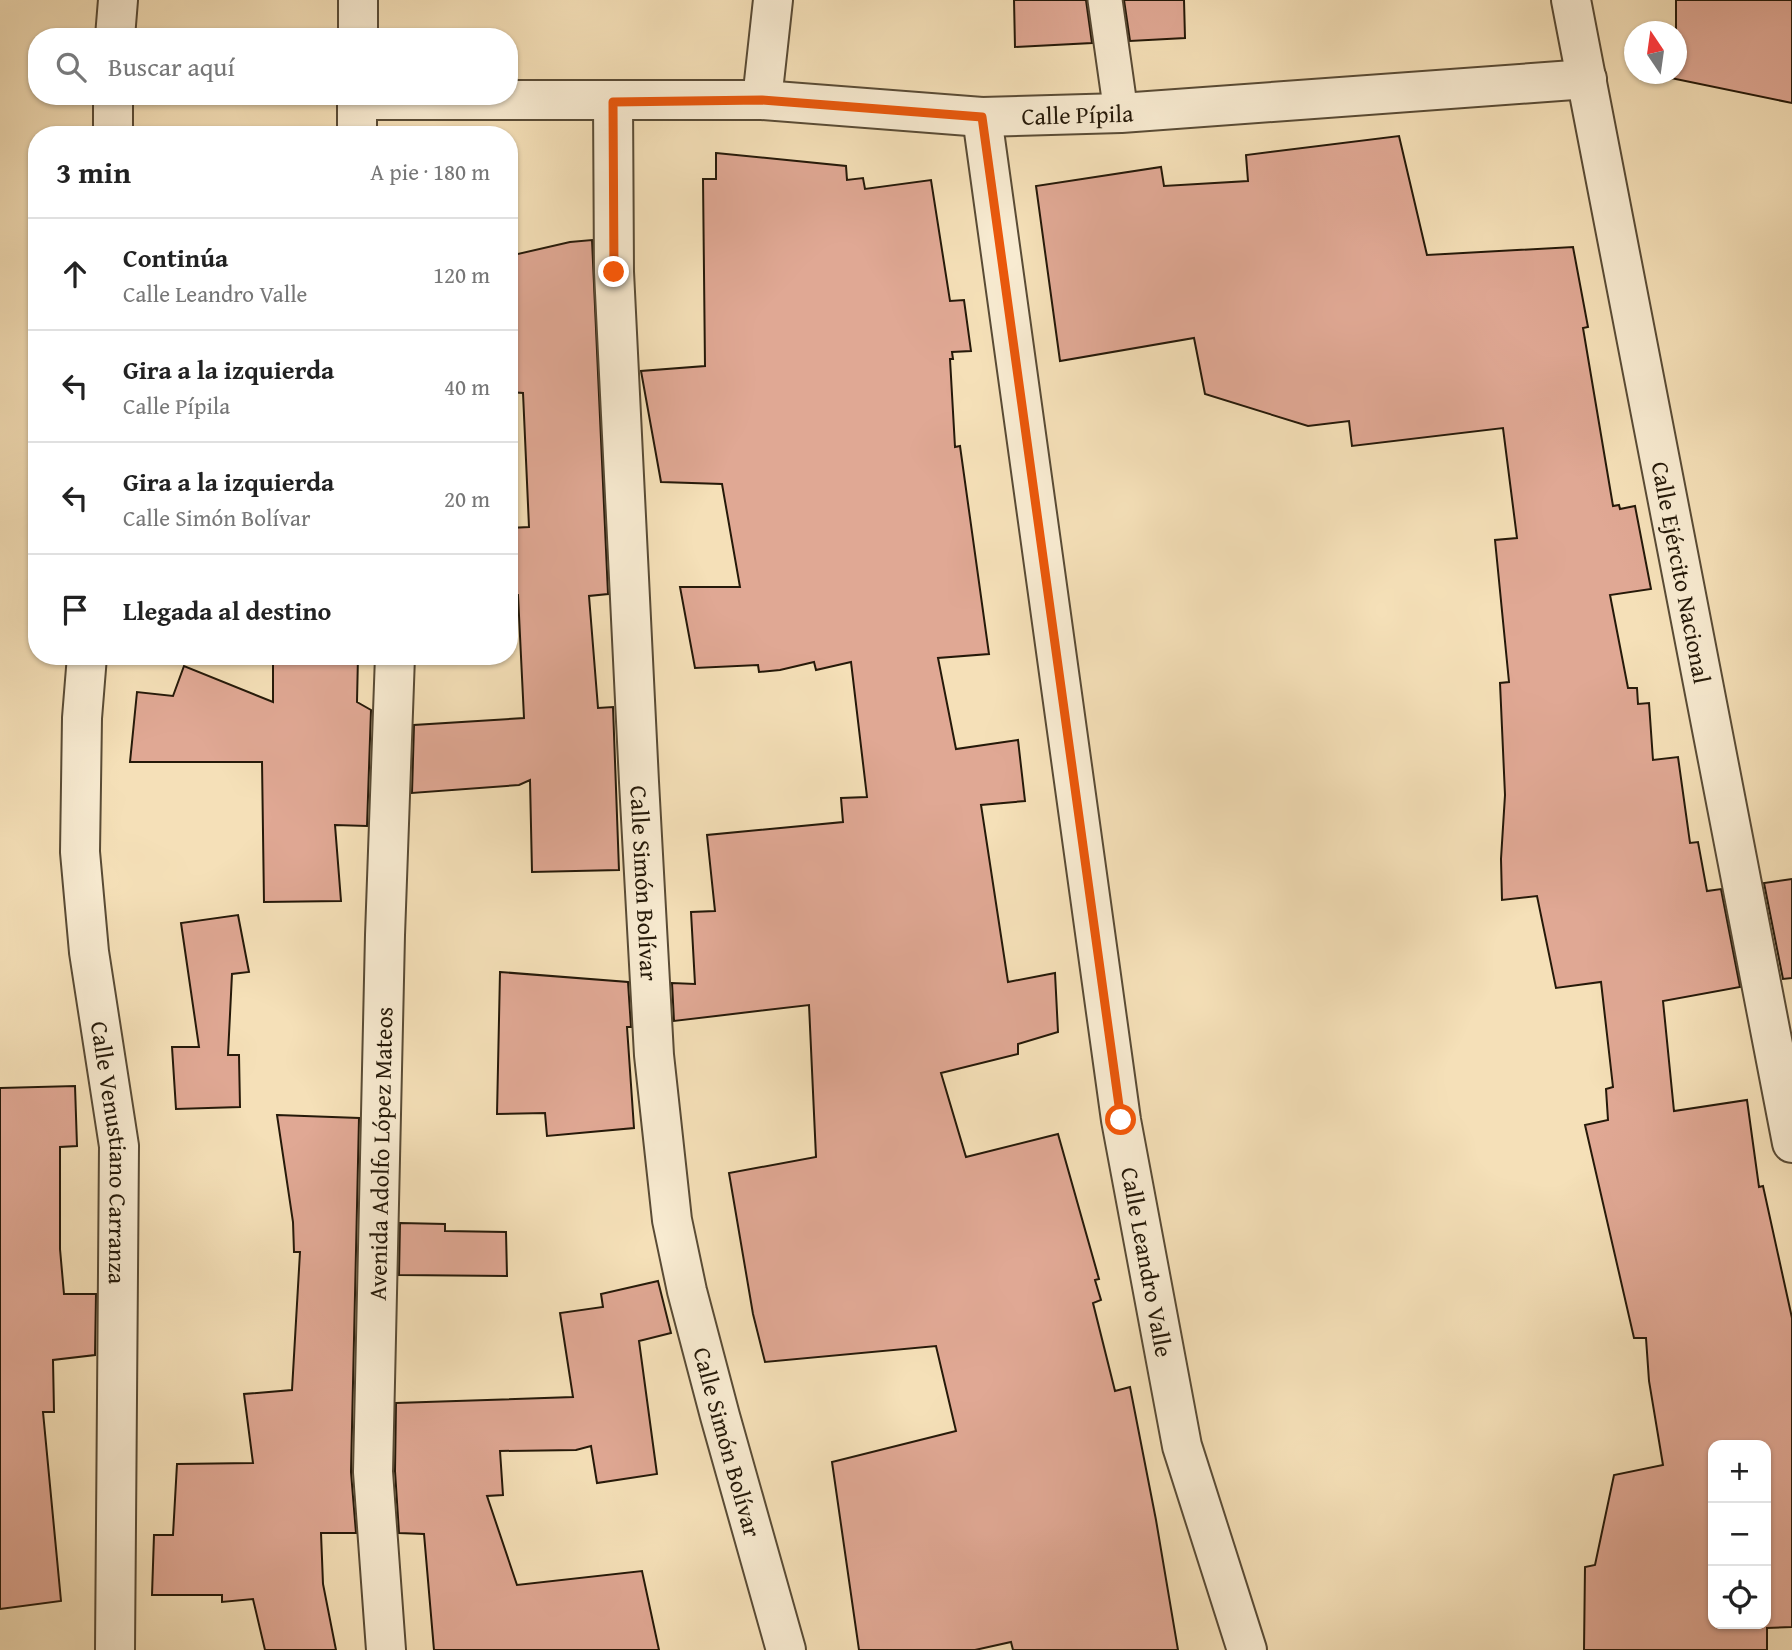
<!DOCTYPE html>
<html lang="es">
<meta charset="utf-8">
<style>
body{margin:0;font-family:"Gentium Book Plus",serif;background:#f2f2f2;color:#222}
.controls{position:absolute;right:21px;bottom:21px;display:grid;overflow:hidden;border-radius:14px;box-shadow:0 2px 5px #0004}
.controls button{width:63px;height:63px;display:grid;place-items:center;padding:0;border:0;border-bottom:2px solid #e0e0e0;background:#fff;color:#222;font:35px sans-serif}
.compass{position:absolute;left:1624px;top:21px;width:63px;height:63px;border-radius:50%;background:#fff;box-shadow:0 2px 5px #0004;rotate:347deg}
.stop{position:absolute;width:21px;height:21px;margin:-16px;border:5px solid #ea580c;border-radius:50%;background:#fff}
.stop.end{background:#ea580c;border-color:#fff;box-shadow:0 2px 7px #0008}
.list{margin:0;padding:0;list-style:none}
h2{display:flex;justify-content:space-between;align-items:center;height:91px;margin:0;padding:0 28px;font-size:30px}
h2 small{font-size:23px;font-weight:400;color:#767676}
.list li{display:grid;grid-template-columns:46px 1fr auto;gap:21px;align-items:center;box-sizing:border-box;height:112px;padding:0 28px;border-top:2px solid #e0e0e0}
.list b{display:block;font-size:26px;white-space:nowrap}
.list p{margin:0;font-size:23px;white-space:nowrap;color:#767676}
.list em{font-size:23px;font-style:normal;color:#767676}
.icon{flex:none;width:38px;height:38px;fill:none;stroke:currentColor;stroke-width:2;stroke-linecap:round;stroke-linejoin:round}
.map{position:relative;flex:none;width:1792px;height:1650px;overflow:hidden}
.search{position:absolute;background:#fff;box-shadow:0 2px 5px #0004;left:28px;top:28px;width:490px;height:77px;display:flex;align-items:center;gap:18px;box-sizing:border-box;padding:0 24px;border-radius:28px;color:#767676;font-size:26px}
.panel{position:absolute;background:#fff;box-shadow:0 2px 5px #0004;left:28px;top:126px;width:490px;height:539px;border-radius:28px}
.map>svg:first-child{display:block}
</style>
<div class="map">
<svg width="1792" height="1650" viewBox="0 0 1792 1650">
<rect width="100%" height="100%" fill="#f5e0b8"/>
<filter id="stains"><feTurbulence type="fractalNoise" baseFrequency=".00286" numOctaves="4"/><feColorMatrix values="0 0 0 0 .2 0 0 0 0 .09 0 0 0 0 .02 0 0 0 .5 -.17"/></filter>
<radialGradient id="worn" r=".72"><stop offset=".6" stop-color="#630" stop-opacity="0"/><stop offset="1" stop-color="#630" stop-opacity=".3"/></radialGradient>
<path fill="#e0a894" stroke="#251909" stroke-width="2" fill-rule="evenodd" d="M1014,0h72l6,43 -77,4z
M1124,0h60l1,38 -55,3z
M1676,0h116v103l-126,-26 1,-3h9z
M1399,136l28,119 146,-8 15,80 -5,1 30,178 6,-1 1,4 15,-3 16,83 -41,6 18,93h9l1,16 11,-1 4,57 25,-3 12,86 8,-1 9,49 14,-2 19,98 -77,14 11,110 73,-11 12,87 4,-1 29,132v309l-25,1v22h-183l1,-83 10,-2 19,-90 49,-10 -14,-84 -3,-43h-12l-49,-213 23,-5 -2,-31 7,-2 -12,-105 -45,6 -19,-92 -35,4 -1,-41 4,-64 -5,-112 9,-1 -14,-142 22,-2 -14,-110 -151,18 -3,-25 -41,5 -103,-32 -11,-56 -134,23 -24,-175 125,-19 3,19 84,-5 -2,-26zM1713,1445h53v179h-53z
M716,153l130,13 1,14 16,-2 2,11 66,-9 19,121 14,-1 7,51 -19,1 1,7h-3l5,88 5,-1 29,208 -51,4 18,91 62,-9 7,61 -44,4 27,177 47,-9 3,59 -40,12v10l-77,19 25,84 92,-23 41,145 -4,1 6,20 -8,3 22,88 15,-4 26,133 22,130h-165l-2,-8 -36,8h-116l-27,-188 124,-31 -20,-85 -171,16 -12,-48 -24,-141 87,-16 -7,-152 -135,16 -2,-38 23,1 -4,-72 24,-1 -8,-76 136,-13 -2,-24 26,-1 -16,-135 -35,8 -2,-8 -34,8 -21,2 -1,-7 -63,3 -15,-81h60l-18,-103 -61,-2 -20,-111 64,-5 -2,-187h13z
M592,240l16,354 -19,2 9,112 15,-1 6,163 -87,2 -2,-92 -11,5 -107,8 2,-68 110,-7 -6,-123 -9,1v-68l20,-1 -6,-134 -14,-1v-136l61,-14z
M304,656h54l-1,46 14,8 -4,116 -32,-1 6,76 -77,1 -2,-140h-132l7,-70 36,4 11,-30 89,36v-41z
M1792,879v99l-9,1 -19,-96z
M238,915l11,57 -17,2 -4,81h11l1,52 -64,2 -4,-62h27l-18,-124z
M500,972l128,10 3,45h-4l7,101 -87,8 -2,-23 -48,1z
M75,1086l2,60 -17,1v102l4,45h32l-1,61 -42,5 1,52h-11l18,189 -61,8v-521z
M277,1115l82,3 -8,354 5,61h-35l2,51 13,66h-71l-12,-51 -31,3v-7h-70l2,-60h19l4,-71 76,-1 -9,-69 48,-4 8,-138h-6l-1,-30z
M400,1223l45,1v7l61,1 1,44 -108,-1z
M658,1281l13,52 -32,8 18,133 -60,9 -6,-37 -15,4 -76,1 3,44 -16,1 30,89 125,-14 17,79h-225l-10,-116 -25,-1 -4,-62 1,-68 177,-6 -13,-84 43,-6 -2,-13z"/>
<g fill="none" stroke-linecap="round" stroke-linejoin="round">
<defs>
<path id="lane" d="M1105,0l16,113"/>
<g id="street">
<path id="s1" d="M1571,0l221,1143"/>
<path d="M115,37l3,-37"/>
<path d="M358,37v-37"/>
<path id="s2" d="M357,100h405l220,17 139,-4 466,-34"/>
<path d="M762,100l11,-100"/>
<path id="s3" d="M613,102l1,170 25,510 15,273 18,165 15,71 33,125 66,234"/>
<path id="s4" d="M982,117l139,1003 61,326 65,204"/>
<path d="M113,135v-39"/>
<path d="M357,135v-39"/>
<path id="s5" d="M87,656l-5,62 -2,134 9,100 30,194 -4,504"/>
<path id="s6" d="M386,1650l-13,-178 12,-537 10,-279"/>
</g>
</defs>
<use href="#lane" stroke="#594b35" stroke-width="37"/>
<use href="#street" stroke="#594b35" stroke-width="42"/>
<use href="#lane" stroke="#f8ebd1" stroke-width="33"/>
<use href="#street" stroke="#f8ebd1" stroke-width="38"/>
</g>
<g fill="none" stroke-linecap="round" stroke-linejoin="round">
<path stroke="#ea580c" stroke-width="9" d="M614,272l-1,-170 149,-2 220,17 139,1003"/>
</g>
<g text-anchor="middle" dominant-baseline="central" stroke-width="5" stroke-linejoin="round" paint-order="stroke">
<g font-size="24" fill="#251909" stroke="#f8ebd1">
<text stroke="none"><textPath href="#s2" startOffset="721">Calle Pípila</textPath></text>
<text stroke="none"><textPath href="#s1" startOffset="583">Calle Ejército Nacional</textPath></text>
<text stroke="none"><textPath href="#s3" startOffset="782">Calle Simón Bolívar</textPath></text>
<text stroke="none"><textPath href="#s5" startOffset="499">Calle Venustiano Carranza</textPath></text>
<text stroke="none"><textPath href="#s6" startOffset="497">Avenida Adolfo López Mateos</textPath></text>
<text stroke="none"><textPath href="#s4" startOffset="1157">Calle Leandro Valle</textPath></text>
<text stroke="none"><textPath href="#s3" startOffset="1349">Calle Simón Bolívar</textPath></text>
</g>
</g>
<rect width="100%" height="100%" filter="url(#stains)"/>
<rect width="100%" height="100%" fill="url(#worn)"/>
</svg>
<div class="controls">
<button>+</button>
<button>−</button>
<button><svg class="icon" aria-label="locate" viewBox="0 0 24 24"><circle cx="12" cy="12" r="6"/><path d="M12 2v4M12 18v4M2 12h4M18 12h4"/></svg></button>
</div>
<svg class="compass" viewBox="-18 -18 36 36"><path d="M0-13l5 13h-10z" fill="#e53935"/><path d="M0 13l5-13h-10z" fill="#767676"/></svg>
<div class="stop" style="left:1121px;top:1120px"></div>
<div class="stop end" style="left:614px;top:272px"></div>
<div class="search"><svg class="icon" aria-label="search" viewBox="0 0 24 24"><circle cx="10" cy="10" r="6"/><path d="M15 15l6 6"/></svg>Buscar aquí</div>
<section class="panel">
<h2>3 min<small>A pie · 180 m</small></h2>
<ul class="list">
<li><svg class="icon" aria-label="ahead" viewBox="0 0 24 24"><path d="M12 20V5M6 11l6-6 6 6"/></svg><div><b>Continúa</b><p>Calle Leandro Valle</p></div><em>120 m</em></li>
<li><svg class="icon" aria-label="left" viewBox="0 0 24 24"><path d="M17 20v-9H6M10 6l-5 5 5 5"/></svg><div><b>Gira a la izquierda</b><p>Calle Pípila</p></div><em>40 m</em></li>
<li><svg class="icon" aria-label="left" viewBox="0 0 24 24"><path d="M17 20v-9H6M10 6l-5 5 5 5"/></svg><div><b>Gira a la izquierda</b><p>Calle Simón Bolívar</p></div><em>20 m</em></li>
<li><svg class="icon" aria-label="arrive" viewBox="0 0 24 24"><path d="M6 21V4h12l-3 4 3 4H6"/></svg><div><b>Llegada al destino</b></div></li>
</ul>
</section>
</div>
